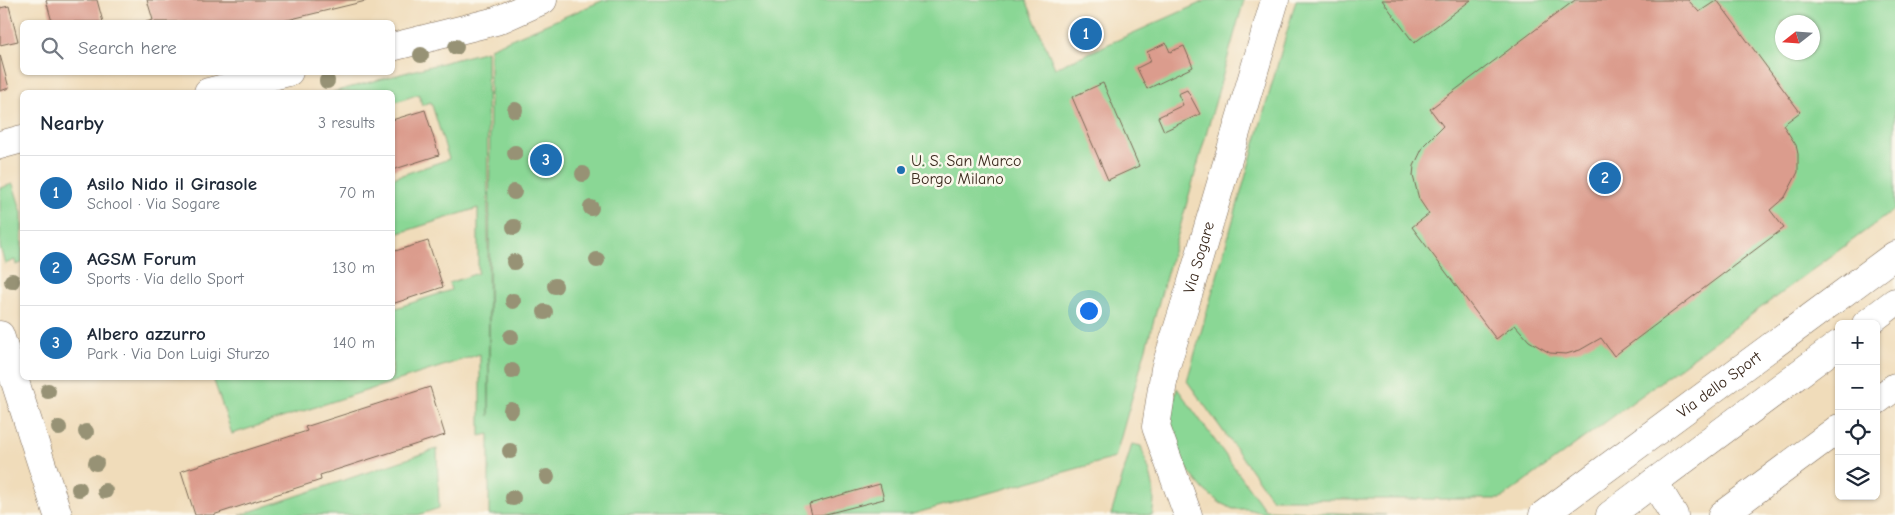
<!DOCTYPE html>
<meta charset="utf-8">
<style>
body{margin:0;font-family:"Comic Neue",sans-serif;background:#f2f2f3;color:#1f2937}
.controls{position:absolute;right:15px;bottom:15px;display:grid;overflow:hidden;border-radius:8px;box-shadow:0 1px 4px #0004}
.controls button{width:45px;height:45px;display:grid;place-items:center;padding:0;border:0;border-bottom:1px solid #e0e1e3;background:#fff;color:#1f2937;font:25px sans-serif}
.compass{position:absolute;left:1775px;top:15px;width:45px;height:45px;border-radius:50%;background:#fff;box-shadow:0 1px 4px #0004;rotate:253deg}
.you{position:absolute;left:1088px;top:310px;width:18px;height:18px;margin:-12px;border:4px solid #fff;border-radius:50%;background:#1a73e8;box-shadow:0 0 0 8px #1a73e833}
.badge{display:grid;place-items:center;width:32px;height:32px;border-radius:50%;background:#1f6fb2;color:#fff;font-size:16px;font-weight:700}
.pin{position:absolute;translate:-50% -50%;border:2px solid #fff;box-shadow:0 1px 5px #0006}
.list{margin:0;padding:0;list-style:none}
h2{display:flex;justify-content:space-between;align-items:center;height:65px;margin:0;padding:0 20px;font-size:21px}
h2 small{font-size:16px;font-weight:400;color:#747a83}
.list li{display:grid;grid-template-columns:32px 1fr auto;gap:15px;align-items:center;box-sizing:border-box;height:75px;padding:0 20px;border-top:1px solid #e0e1e3}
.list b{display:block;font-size:19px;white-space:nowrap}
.list p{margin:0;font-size:16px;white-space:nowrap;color:#747a83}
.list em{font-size:16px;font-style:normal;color:#747a83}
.icon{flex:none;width:28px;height:28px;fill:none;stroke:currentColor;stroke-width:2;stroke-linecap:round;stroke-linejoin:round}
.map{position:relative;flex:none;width:1895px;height:515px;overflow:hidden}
.search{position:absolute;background:#fff;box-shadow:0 1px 4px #0004;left:20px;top:20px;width:375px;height:55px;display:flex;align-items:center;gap:12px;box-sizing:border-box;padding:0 18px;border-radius:8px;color:#747a83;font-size:19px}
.panel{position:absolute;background:#fff;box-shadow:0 1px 4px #0004;left:20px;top:90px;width:375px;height:290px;border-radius:8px}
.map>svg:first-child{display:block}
</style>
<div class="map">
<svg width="1895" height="515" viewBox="0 0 1895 515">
<rect width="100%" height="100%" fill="#fbf7ec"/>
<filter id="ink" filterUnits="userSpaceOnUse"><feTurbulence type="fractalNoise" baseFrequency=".02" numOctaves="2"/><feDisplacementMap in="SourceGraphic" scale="10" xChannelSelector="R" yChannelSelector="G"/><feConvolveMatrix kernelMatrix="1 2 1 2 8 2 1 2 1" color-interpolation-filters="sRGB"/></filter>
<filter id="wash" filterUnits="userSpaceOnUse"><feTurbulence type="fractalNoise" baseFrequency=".0096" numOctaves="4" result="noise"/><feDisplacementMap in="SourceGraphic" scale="20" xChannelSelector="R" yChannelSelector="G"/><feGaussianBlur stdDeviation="1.12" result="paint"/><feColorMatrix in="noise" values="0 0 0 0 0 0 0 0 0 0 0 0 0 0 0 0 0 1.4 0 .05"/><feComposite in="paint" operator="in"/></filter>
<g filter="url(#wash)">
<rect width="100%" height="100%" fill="#f0dcba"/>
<path fill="#8ad795" stroke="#62805a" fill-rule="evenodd" d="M604,0h422l29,68 152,-68h37l-129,458 -206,57h-420v-81l-9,2v-82l-248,80 -19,-56h179l1,-69 58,-19 -2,-7 29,-10v-65l-85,27v-57l56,-19 -18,-57 -9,3 -3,-11 -26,9 -1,-11h-59l154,-41 2,365 1,-368z
M1296,0h599v209l-394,290h-229l-85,-118zM1782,22h30v30h-30z
M13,184l9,29v50l-6,2 -1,-5 -10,4 -5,-17v-59z
M1177,388l88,122 121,5h-114l-25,-6h-14l-13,-6 -16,-13 -14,-17 -12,-20 -6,-21 -1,-18z
M1132,444l9,2c8,25 17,42 11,69h-41z
M437,449l2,59 -21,7h-178z"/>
<g id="blocks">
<path fill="#db9c8d" d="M46,0h51l6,22h-51z
M147,0h219v1l-87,21h-133l7,-2z
M1382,0h89l-57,43z
M1575,0h113l11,12 18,-12 83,112 -17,13 13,20 2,9v18l-13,25 -15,13 14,18 -170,128 -13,-18 -21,12 -14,4 -16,-1 -21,-12 -14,-16 -19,14 -84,-112 17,-13 -10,-15 -6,-23 1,-10 10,-21 19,-19 -13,-17z
M9,6l9,35 -18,4v-37z
M1166,43l4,9 14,-6 9,21 -46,22 -10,-21 14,-7 -4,-9z
M0,55l9,33 -9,3z
M1103,83l36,83 -31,14 -36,-83z
M1187,90l13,24 -36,17 -6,-14 25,-12 -5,-11z
M425,110l14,45 -47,15v-50z
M428,241l15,46 -51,17v-52z
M430,387l15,48 -125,40 1,5 -108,35h-18l-14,-44 126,-40 -2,-4z
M880,484l4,15 -62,16h-10l-3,-11z"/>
</g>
</g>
<g filter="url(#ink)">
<use href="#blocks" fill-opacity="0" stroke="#7a6855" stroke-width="1"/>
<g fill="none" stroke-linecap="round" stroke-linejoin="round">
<defs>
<path id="minor" d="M1876,401l19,-14
M1654,482l20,33
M1722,515l117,-87"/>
<g id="tertiary">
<path d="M392,47l104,-26 47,-21"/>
<path d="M208,92l81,-20"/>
<path d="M0,145l22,-6"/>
<path d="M1866,324l29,-22"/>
<path id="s1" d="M1188,515l-32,-88 9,-58 26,-84 84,-285"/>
<path id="s2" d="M1543,515l352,-260"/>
<path d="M1610,515l229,-171"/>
</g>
<path id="secondary" d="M0,335l58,180"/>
</defs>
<use href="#minor" stroke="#7a6855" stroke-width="29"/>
<use href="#tertiary" stroke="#7a6855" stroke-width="29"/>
<use href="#secondary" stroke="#7a6855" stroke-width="29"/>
<use href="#minor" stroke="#fff" stroke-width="28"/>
<use href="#tertiary" stroke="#fff" stroke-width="28"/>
<use href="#secondary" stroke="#fff" stroke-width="28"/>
</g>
<g fill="#979275">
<circle cx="456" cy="47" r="8"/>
<circle cx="421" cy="55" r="8"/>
<circle cx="327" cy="81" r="8"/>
<circle cx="515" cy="110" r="8"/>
<circle cx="515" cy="153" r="8"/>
<circle cx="583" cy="174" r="8"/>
<circle cx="514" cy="192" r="8"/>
<circle cx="591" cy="208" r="8"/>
<circle cx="514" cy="227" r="8"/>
<circle cx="597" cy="260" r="8"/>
<circle cx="514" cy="262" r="8"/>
<circle cx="12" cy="281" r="8"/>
<circle cx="555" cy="286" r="8"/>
<circle cx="513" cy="301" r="8"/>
<circle cx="545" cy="312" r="8"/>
<circle cx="511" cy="337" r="8"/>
<circle cx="512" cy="371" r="8"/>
<circle cx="48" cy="391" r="8"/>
<circle cx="511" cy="410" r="8"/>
<circle cx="59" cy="428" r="8"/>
<circle cx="86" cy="432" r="8"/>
<circle cx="510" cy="451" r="8"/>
<circle cx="96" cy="463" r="8"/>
<circle cx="547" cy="477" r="8"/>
<circle cx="79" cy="489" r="8"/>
<circle cx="105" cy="491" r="8"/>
<circle cx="513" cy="498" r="8"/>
</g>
</g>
<circle fill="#1f6fb2" stroke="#fbf7ec" stroke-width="2" cx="901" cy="170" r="5"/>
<g text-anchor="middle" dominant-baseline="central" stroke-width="5" stroke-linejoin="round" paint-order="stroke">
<g font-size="16" fill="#3b2a1e" stroke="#fbf7ec" text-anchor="start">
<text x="911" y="161">U. S. San Marco<tspan x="911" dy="18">Borgo Milano</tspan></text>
</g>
<g font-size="16" fill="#3b2a1e" stroke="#fbf7ec">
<text stroke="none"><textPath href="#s1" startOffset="269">Via Sogare</textPath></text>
<text stroke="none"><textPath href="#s2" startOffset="219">Via dello Sport</textPath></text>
</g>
</g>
</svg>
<div class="controls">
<button>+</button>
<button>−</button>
<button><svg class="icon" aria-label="locate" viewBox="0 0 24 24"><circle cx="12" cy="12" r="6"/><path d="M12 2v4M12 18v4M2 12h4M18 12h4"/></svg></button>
<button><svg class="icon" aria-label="layers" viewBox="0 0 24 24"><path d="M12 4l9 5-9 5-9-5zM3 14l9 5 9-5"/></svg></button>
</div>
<svg class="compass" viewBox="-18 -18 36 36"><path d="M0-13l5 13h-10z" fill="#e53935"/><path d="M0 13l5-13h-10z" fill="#747a83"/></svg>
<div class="you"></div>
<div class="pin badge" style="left:1086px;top:34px">1</div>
<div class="pin badge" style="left:1605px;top:178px">2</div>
<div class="pin badge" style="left:546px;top:160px">3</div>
<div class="search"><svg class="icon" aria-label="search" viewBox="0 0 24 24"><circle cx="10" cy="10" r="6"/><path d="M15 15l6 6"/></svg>Search here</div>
<section class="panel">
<h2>Nearby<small>3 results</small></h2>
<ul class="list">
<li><span class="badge">1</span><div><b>Asilo Nido il Girasole</b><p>School · Via Sogare</p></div><em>70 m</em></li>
<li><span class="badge">2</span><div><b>AGSM Forum</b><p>Sports · Via dello Sport</p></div><em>130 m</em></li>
<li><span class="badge">3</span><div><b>Albero azzurro</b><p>Park · Via Don Luigi Sturzo</p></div><em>140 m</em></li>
</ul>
</section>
</div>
